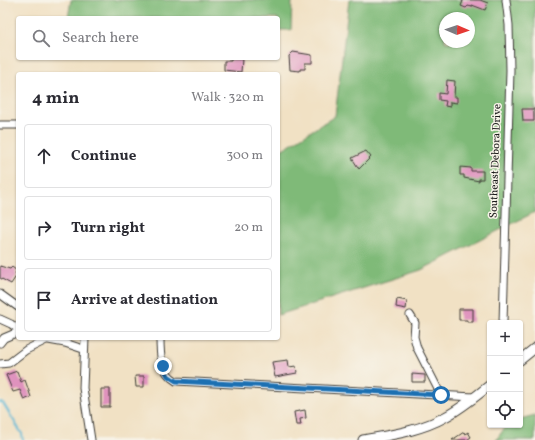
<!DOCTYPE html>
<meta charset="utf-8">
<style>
body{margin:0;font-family:Vollkorn,serif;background:#f7f7f7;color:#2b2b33}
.controls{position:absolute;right:12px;bottom:12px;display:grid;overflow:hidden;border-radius:4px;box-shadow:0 1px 3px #0004}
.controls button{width:36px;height:36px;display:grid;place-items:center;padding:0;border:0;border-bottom:1px solid #e1e1e2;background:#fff;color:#2b2b33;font:20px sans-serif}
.compass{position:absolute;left:439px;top:12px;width:36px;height:36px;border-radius:50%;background:#fff;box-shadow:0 1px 3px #0004;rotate:92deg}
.stop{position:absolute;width:12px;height:12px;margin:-9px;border:3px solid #1f6fb2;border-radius:50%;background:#fff}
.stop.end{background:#1f6fb2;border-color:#fff;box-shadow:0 1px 4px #0008}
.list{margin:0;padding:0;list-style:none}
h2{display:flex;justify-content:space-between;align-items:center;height:52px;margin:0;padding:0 16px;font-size:17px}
h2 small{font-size:13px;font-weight:400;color:#7c7c81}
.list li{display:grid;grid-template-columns:26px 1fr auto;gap:12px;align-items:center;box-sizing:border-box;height:64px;margin:0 8px 8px;padding:0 8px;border:1px solid #e1e1e2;border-radius:4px}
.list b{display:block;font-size:15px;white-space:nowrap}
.list em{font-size:13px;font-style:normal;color:#7c7c81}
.icon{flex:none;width:22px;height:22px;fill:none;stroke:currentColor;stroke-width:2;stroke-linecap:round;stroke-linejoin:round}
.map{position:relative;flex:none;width:535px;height:440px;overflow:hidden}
.search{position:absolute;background:#fff;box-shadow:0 1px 3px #0004;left:16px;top:16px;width:264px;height:44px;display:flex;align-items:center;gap:10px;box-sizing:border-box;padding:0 14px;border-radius:4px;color:#7c7c81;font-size:15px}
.panel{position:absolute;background:#fff;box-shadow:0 1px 3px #0004;left:16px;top:72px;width:264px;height:268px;border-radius:4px}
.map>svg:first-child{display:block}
</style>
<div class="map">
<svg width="535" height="440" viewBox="0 0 535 440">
<rect width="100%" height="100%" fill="#f7f3e8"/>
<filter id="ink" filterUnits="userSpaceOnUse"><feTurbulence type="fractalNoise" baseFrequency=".025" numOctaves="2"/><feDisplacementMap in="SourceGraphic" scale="8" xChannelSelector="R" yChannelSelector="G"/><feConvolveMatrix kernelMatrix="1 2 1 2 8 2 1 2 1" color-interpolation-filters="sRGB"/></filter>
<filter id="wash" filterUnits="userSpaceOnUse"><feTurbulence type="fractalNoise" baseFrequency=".012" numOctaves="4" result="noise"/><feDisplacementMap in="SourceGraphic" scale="16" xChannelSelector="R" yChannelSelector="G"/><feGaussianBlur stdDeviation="0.9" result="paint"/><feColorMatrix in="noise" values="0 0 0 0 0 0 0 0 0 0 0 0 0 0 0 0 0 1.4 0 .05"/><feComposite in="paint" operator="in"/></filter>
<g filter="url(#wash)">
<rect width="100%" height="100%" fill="#f1e1c4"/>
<path fill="#7fba78" stroke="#4e6b4a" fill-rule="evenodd" d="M71,0h221l-1,30h-13v-12h-210z
M349,0h186v212l-114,58 -143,45v-163l57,-36zM445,18h24v24h-24z
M535,415v25h-39l11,-15h13v-6z"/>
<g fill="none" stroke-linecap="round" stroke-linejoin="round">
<path stroke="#56b7d5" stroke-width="2" d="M0,402l3,1 19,31 1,6"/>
</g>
<g id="blocks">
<path fill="#df92bd" d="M461,0h19l8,3 -3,7 -13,-5v2l-4,-1 -2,2 -5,-2 2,-5z
M293,52l19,3v8h-7v6h-5v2l-10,-1 -1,-14z
M231,59h11l-1,13 -17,-2v-9h7z
M447,80l8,1 -1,16h3v6l-7,-1v5l-5,-1 1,-5 -7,-1v-7l7,1z
M522,109h12v12h-11z
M366,151l5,6 -12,12 -7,-11z
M460,167l11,1v3h12v8h-4v2l-15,-3v-3h-4z
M0,266l10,3 2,-2 5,4 -2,2 2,2 -6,9 -11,-6z
M397,299l10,2 -1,8 -10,-2z
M459,309h14v13h-6v-2h-8z
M288,360l1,7 7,-1 1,7 -22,4 -3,-15z
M17,371l4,11 4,-2 6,17 -7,3 -4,-10 -7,2 -7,-17z
M412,374l13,1v7h-13z
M135,376h9v11h-8z
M101,389h9v18h-9z
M305,410l1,8 -6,1 1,6h-5l-2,-13z
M464,432l1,2 3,-2 3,5 -4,3h-15z"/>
</g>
</g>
<g filter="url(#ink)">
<use href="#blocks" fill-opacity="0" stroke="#3c3a35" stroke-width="1"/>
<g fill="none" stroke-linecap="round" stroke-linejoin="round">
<defs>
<path id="minor" d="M0,125h18
M0,294l18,13
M410,315l5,8 -1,14 3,11 24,47
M0,319l11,5 7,5
M503,323l7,-253 -1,-45 -3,-25
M62,338l3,5 18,6
M85,338l-2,50 8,52
M160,338c0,16 0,34 16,43l298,16
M43,339l22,4
M0,343l4,-5 14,-6
M0,364l9,-1 17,-13 20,-10"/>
<path id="major" d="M520,360l15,-12
M363,440c27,-5 57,-9 82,-23 17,-9 31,-21 45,-32"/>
</defs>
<use href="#minor" stroke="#3c3a35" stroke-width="9"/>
<use href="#major" stroke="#3c3a35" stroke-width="11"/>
<use href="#minor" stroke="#fff" stroke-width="7"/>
<use href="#major" stroke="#fff" stroke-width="9"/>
</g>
</g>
<g fill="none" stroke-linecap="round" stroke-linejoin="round" filter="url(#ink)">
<path stroke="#1f6fb2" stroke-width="5" d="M163,366l5,10 8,5 265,14"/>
</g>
<g text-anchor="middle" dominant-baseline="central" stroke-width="3" stroke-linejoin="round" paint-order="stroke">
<g font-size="11" fill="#1c1c1c" stroke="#f7f3e8">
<text transform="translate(496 161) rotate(-88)">Southeast Debora Drive</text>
</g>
</g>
</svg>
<div class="controls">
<button>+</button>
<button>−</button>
<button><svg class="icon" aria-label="locate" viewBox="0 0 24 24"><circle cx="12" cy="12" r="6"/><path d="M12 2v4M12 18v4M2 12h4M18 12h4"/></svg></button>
</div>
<svg class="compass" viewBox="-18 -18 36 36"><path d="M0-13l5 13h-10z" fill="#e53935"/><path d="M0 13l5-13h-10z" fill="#7c7c81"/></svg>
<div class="stop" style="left:441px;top:395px"></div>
<div class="stop end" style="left:163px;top:366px"></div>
<div class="search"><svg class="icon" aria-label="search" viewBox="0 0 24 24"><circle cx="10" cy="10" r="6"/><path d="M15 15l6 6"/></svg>Search here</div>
<section class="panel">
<h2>4 min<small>Walk · 320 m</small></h2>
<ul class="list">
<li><svg class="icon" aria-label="ahead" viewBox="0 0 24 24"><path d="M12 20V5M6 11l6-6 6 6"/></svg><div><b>Continue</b></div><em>300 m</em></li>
<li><svg class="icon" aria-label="right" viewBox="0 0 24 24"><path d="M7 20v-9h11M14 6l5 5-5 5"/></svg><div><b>Turn right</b></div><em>20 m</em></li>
<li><svg class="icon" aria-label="arrive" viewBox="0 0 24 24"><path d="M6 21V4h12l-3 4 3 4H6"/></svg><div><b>Arrive at destination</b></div></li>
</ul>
</section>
</div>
